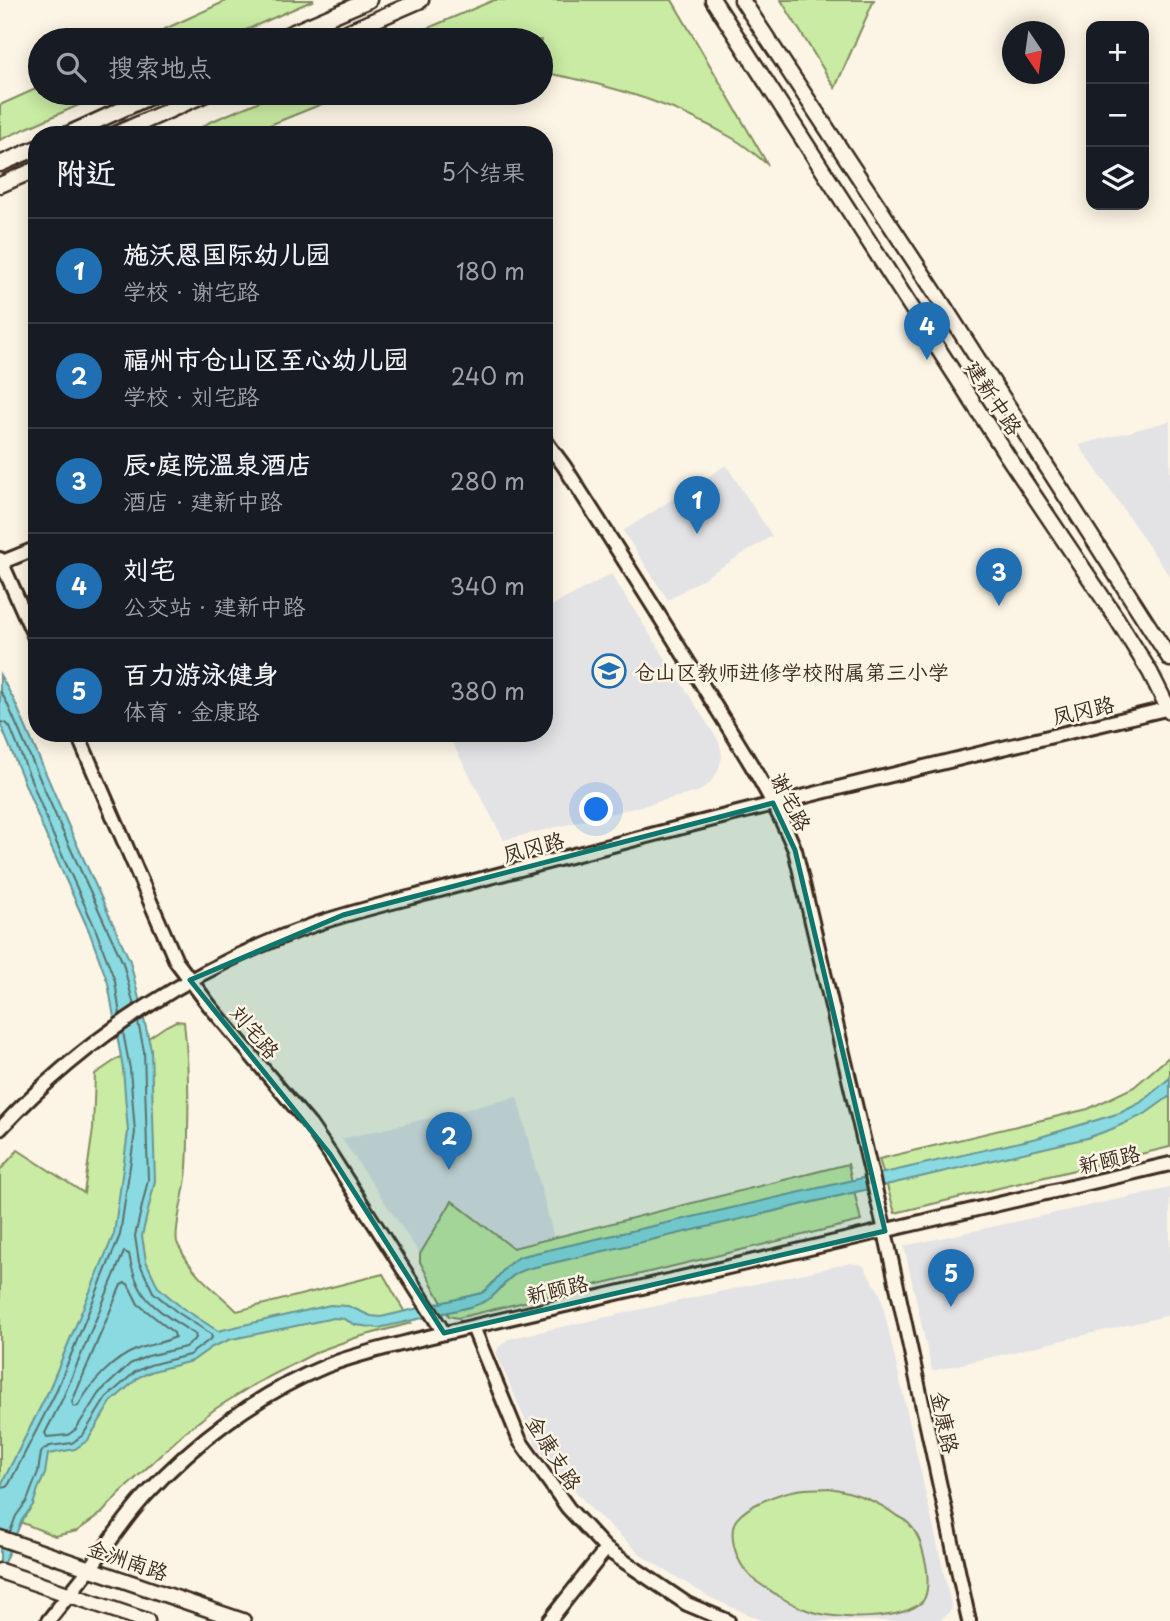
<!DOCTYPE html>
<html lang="zh">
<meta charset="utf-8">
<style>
body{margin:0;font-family:"Playpen Sans","LXGW WenKai TC",sans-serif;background:#242831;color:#f1f3f6}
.controls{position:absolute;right:21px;top:21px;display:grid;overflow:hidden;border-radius:14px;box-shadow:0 4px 18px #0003}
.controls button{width:63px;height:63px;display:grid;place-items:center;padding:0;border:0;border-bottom:2px solid #363941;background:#171b24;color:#f1f3f6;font:35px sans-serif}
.compass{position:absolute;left:1002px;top:21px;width:63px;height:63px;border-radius:50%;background:#171b24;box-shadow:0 4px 18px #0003;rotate:167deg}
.you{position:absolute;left:597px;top:810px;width:24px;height:24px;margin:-18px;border:5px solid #fff;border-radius:50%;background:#1a73e8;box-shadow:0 0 0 10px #1a73e833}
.badge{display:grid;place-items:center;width:46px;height:46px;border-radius:50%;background:#1f6fb2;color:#fff;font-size:23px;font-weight:700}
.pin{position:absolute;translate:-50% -58px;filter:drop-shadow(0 2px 4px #0008)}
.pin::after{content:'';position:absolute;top:37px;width:24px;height:21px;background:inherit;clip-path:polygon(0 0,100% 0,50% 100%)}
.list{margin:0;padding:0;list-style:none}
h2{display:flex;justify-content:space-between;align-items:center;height:91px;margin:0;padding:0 28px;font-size:30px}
h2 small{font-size:23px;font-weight:400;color:#9ea1a6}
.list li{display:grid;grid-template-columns:46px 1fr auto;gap:21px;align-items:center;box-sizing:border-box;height:105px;padding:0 28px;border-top:2px solid #363941}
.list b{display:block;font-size:26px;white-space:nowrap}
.list p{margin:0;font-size:23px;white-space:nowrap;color:#9ea1a6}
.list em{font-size:23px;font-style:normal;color:#9ea1a6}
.icon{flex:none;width:38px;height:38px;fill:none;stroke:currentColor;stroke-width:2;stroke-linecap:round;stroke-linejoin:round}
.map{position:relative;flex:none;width:1170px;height:1621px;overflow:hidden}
.search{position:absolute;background:#171b24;box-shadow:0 4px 18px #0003;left:28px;top:28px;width:525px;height:77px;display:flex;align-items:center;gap:18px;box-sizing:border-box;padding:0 24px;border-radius:38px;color:#9ea1a6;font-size:26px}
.panel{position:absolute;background:#171b24;box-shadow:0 4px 18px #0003;left:28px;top:126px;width:525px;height:616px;border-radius:28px}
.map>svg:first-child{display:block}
</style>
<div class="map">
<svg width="1170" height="1621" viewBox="0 0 1170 1621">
<rect width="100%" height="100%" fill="#fcf5e5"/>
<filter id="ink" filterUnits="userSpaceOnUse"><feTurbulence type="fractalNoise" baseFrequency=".0143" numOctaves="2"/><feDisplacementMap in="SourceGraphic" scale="14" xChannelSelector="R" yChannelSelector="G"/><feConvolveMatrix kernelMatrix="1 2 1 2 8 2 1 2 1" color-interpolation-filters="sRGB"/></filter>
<g filter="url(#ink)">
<path fill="#e3e2e5" d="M1170,421v156l-91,-132z
M726,465l46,71 -104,64 -45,-69z
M611,574l107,166 3,9 1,8 -4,14 -8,12 -10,8 -6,2 -190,47 -57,-107h97v-123z
M517,1097l37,141 -42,10 -59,-47 -33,53 -78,-115z
M1170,1188v127l-238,56 -28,-125z
M850,1263l13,2 17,28 72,316 -12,12h-177l-54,-24 -65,-40 -53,-48 -54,-62 -41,-94 3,-6 9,-8z"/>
<path fill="#c9eba3" stroke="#828a60" stroke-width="2" d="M228,0h86l-91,40h-82z
M494,0h178l96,165c-11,-9 -22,-19 -34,-26 -59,-35 -126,-55 -193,-67v-32h-141z
M781,0h93l-39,88z
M40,87v6h66l-106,47v-35z
M279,93h70l-104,42h-56l21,-13z
M176,1021l8,1c4,35 5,72 4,108 0,16 0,32 -2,48 -2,17 -12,50 -9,64 1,4 4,7 5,10 14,26 35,39 55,59l146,-37 28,49 -56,15 -36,13 -66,34 -38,24 -31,24 -66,62 -16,18 -25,18 -22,5 -55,-22v-344l18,-20 66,43 9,-64 2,-55 71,-48z
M1170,1056v91l-275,66 -16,-54 209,-50 46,-22z
M848,1164l13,57 -403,97 -9,-2 -29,-54v-8l32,-53 61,47z
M829,1488c26,4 47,12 68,28 4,2 10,5 13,9 10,11 13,26 16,39 2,10 3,28 -3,37 -20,20 -88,20 -116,9 -17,-6 -32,-16 -47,-26 -14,-9 -22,-22 -26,-38 -2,-9 -3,-18 2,-26 11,-15 43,-27 61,-30 11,-2 22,-1 32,-2z"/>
<path fill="#89dae1" stroke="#6a9493" stroke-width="2" d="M0,675l14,25 55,127 61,134 21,88 4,132 -13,55 4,25 12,26 23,20 37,24 112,-26 18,1 23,10 10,1 101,-24c16,-11 21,-30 40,-37l515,-118 83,-25 20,-10 30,-25v18l-25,18 -33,15 -25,9 -560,131c-20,7 -21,15 -35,28 -8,6 -17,9 -26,11l-87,20 -23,-3 -12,-6 -10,-1 -106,22 -1,1 -15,6 -20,14 -39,10 -14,6 -28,25 -23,38 -13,9 -27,5 -3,20 -7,15 -5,16 -11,15 -22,52v-85l48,-95 66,-158 14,-102 -5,-63 -15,-86 -19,-52 -42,-93 -47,-115z"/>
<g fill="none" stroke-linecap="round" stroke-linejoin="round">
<path stroke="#5a706c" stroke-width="2" d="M0,690l7,13 55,127 61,133 11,43
M0,722l6,1 4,4 43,108 42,93 20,53 5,34
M124,1252l5,2c2,14 8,31 16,42 10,14 35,29 50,38l1,4 -11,9 -37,9 -18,8 -31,29 -23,36 -8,6 -21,2 -2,-4 18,-35z
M125,1283l3,1 10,20 36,29 1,4c-11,6 -25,7 -37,12 -26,10 -47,34 -60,57l-4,1 -2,-5 49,-117z
M0,1488l6,-1 3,-3 46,-90 65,-159 15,-103 -5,-63 -7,-37
M10,1532l6,-16 11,-15 11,-29 3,-19 3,-4 6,-3 22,-3 11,-8 23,-37 29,-26 15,-7 39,-10 23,-17 -1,-4 -34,-22 -24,-20 -14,-30 -4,-26 13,-56 -4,-129 -6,-29"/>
<defs>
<path id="secondary" d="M544,439l20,27c50,78 100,156 148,235 30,48 61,96 83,149l90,381 84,390
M0,559l37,83
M0,563l37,-15
M77,733l99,228 33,44 101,120 20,29 114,179
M0,1129c85,-92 197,-164 316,-205 38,-13 77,-22 116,-32 65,-17 131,-34 196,-51 180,-47 361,-90 542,-133
M473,1327l47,114 48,67 38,41 81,55 41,17
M48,1621c14,-18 29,-36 43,-54 18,-24 34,-49 55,-72 49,-54 112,-101 180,-129 33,-13 68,-20 102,-29l742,-173
M549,1621l57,-72"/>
<path id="primary" d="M713,0l297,460 107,159 33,53 20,40
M742,0l198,300 230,359
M275,40l94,-40
M329,40l92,-40
M66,135l92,-42
M114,135l94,-42
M0,164l37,-16
M0,185l37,-16
M0,1538l243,83
M0,1571l147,50"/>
</defs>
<use href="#secondary" stroke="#3b2a1e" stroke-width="18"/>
<use href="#primary" stroke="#3b2a1e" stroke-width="19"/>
<use href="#secondary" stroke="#fcf5e5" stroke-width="12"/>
<use href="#primary" stroke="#fcf5e5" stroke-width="14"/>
</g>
</g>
<path fill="#0f766e" fill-opacity="0.2" stroke="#0f766e" stroke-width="5" stroke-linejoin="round" d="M773,803l22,47 90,381 -441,102 -114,-179 -140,-174 153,-65z"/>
<defs>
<symbol id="school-ring" viewBox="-11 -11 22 22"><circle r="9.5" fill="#fcf5e5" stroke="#1f6fb2" stroke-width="1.5"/><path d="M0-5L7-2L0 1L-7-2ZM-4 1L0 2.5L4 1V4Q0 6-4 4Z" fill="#1f6fb2"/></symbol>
</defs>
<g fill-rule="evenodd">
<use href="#school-ring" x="590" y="652" width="38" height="38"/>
</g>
<g text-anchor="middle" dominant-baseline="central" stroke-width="5" stroke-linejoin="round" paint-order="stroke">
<g font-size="21" fill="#3b2a1e" stroke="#fcf5e5">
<text transform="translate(995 397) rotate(57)">建新中路</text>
<text transform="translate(1083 709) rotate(-13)">凤冈路</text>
<text transform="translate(792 801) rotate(63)">谢宅路</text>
<text transform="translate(533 846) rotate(-15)">凤冈路</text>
<text transform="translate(256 1031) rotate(50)">刘宅路</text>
<text transform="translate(1109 1158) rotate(-13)">新颐路</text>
<text transform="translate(557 1288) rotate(-13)">新颐路</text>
<text transform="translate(946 1422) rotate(78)">金康路</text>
<text transform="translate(555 1452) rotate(58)">金康支路</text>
<text transform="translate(128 1559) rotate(19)">金洲南路</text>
</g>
<g font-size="21" fill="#3b2a1e" stroke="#fcf5e5" text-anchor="start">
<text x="634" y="671">仓山区教师进修学校附属第三小学</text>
</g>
</g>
</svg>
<div class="controls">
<button>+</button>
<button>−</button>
<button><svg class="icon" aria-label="layers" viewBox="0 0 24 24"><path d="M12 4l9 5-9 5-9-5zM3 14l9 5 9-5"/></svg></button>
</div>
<svg class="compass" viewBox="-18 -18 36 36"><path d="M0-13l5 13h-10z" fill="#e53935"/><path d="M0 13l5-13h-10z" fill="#9ea1a6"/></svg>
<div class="you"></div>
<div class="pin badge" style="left:697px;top:534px">1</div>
<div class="pin badge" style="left:449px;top:1170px">2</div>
<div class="pin badge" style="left:999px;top:606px">3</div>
<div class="pin badge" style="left:927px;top:360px">4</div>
<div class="pin badge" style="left:951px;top:1307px">5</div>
<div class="search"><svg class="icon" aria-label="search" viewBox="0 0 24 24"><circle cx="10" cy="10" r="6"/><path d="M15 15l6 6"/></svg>搜索地点</div>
<section class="panel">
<h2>附近<small>5个结果</small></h2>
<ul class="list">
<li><span class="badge">1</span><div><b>施沃恩国际幼儿园</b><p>学校 · 谢宅路</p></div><em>180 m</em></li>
<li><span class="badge">2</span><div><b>福州市仓山区至心幼儿园</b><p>学校 · 刘宅路</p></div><em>240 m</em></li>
<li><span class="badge">3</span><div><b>辰·庭院温泉酒店</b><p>酒店 · 建新中路</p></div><em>280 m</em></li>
<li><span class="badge">4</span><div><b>刘宅</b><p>公交站 · 建新中路</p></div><em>340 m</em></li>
<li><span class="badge">5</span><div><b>百力游泳健身</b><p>体育 · 金康路</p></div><em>380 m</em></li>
</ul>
</section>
</div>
